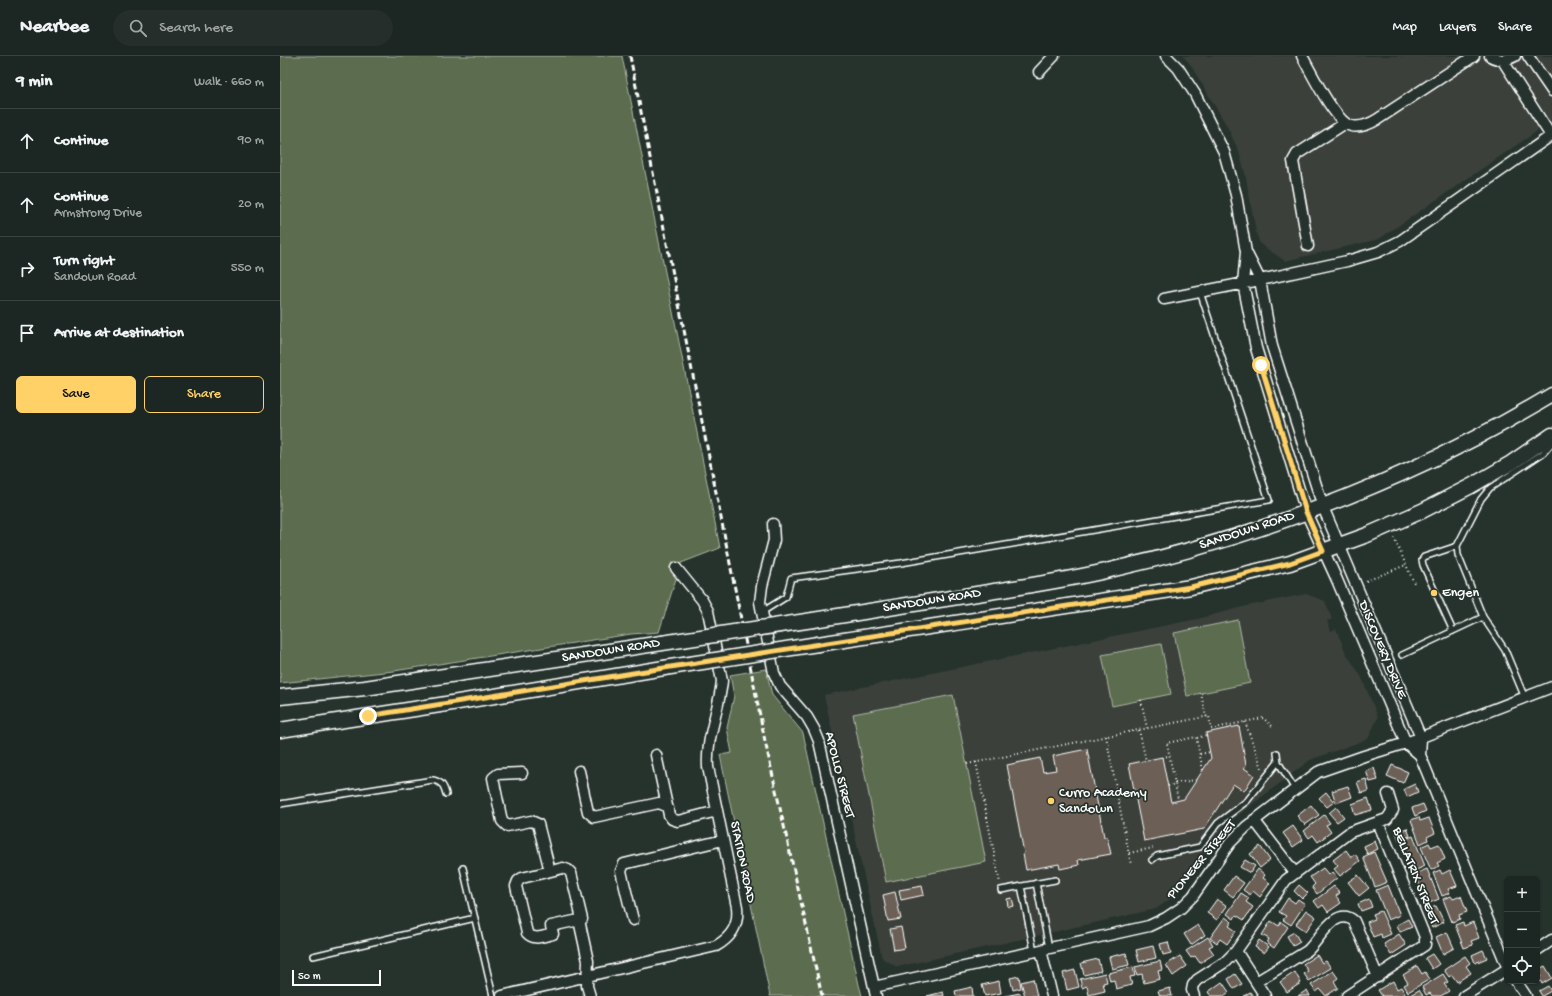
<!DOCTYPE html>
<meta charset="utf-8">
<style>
body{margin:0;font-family:"Gochi Hand",sans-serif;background:#252e2a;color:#f1f3f6}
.controls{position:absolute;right:12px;bottom:12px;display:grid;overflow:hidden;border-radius:6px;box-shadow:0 1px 3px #0004}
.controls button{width:36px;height:36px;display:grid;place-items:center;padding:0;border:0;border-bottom:1px solid #3a4340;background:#1c2622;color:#f1f3f6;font:20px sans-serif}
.scale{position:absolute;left:12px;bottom:10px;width:89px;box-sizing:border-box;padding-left:4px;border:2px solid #fff;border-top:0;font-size:11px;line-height:14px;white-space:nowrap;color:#fff;-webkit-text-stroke:3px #26332d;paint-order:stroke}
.stop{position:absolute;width:12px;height:12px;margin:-9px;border:3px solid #ffd166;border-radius:50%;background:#fff}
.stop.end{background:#ffd166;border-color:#fff;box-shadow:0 1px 4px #0008}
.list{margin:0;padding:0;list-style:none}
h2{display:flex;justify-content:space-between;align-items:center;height:52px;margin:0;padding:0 16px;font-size:17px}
h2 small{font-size:13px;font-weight:400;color:#a0a5a5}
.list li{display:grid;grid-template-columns:26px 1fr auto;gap:12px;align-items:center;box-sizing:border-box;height:64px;padding:0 16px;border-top:1px solid #3a4340}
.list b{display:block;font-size:15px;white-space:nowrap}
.list p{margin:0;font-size:13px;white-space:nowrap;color:#a0a5a5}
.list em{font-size:13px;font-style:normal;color:#a0a5a5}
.actions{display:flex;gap:8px;padding:12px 16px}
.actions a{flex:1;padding:9px 0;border:1px solid #ffd166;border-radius:6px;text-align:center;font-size:14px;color:#ffd166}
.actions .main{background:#ffd166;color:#111}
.icon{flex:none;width:22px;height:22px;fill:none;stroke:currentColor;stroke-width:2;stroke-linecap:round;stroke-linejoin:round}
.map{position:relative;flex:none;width:1272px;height:940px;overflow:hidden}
header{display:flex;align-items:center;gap:24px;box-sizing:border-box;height:56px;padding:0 20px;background:#1c2622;border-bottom:1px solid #3a4340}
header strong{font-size:19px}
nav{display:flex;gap:22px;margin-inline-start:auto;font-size:14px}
.search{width:280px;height:36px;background:#252e2a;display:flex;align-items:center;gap:10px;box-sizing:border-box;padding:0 14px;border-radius:22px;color:#a0a5a5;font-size:15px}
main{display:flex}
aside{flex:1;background:#1c2622}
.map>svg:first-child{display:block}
</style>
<header>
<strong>Nearbee</strong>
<div class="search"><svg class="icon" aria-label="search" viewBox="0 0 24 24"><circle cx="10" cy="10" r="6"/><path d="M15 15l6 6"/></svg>Search here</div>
<nav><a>Map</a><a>Layers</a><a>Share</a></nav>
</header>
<main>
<aside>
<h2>9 min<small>Walk · 660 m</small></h2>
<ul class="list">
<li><svg class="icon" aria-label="ahead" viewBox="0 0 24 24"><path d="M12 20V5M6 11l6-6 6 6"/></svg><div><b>Continue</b></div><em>90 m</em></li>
<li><svg class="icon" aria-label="ahead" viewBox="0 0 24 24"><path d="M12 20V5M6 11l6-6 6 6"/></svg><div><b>Continue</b><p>Armstrong Drive</p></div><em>20 m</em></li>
<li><svg class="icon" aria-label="right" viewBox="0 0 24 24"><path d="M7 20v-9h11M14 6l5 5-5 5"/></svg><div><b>Turn right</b><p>Sandown Road</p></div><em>550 m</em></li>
<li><svg class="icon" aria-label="arrive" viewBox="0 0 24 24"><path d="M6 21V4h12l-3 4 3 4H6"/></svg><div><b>Arrive at destination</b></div></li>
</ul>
<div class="actions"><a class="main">Save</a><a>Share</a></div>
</aside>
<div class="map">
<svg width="1272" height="940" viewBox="0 0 1272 940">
<rect width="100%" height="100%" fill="#26332d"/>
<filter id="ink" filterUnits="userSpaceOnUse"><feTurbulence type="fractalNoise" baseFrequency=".025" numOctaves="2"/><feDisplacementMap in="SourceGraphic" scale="8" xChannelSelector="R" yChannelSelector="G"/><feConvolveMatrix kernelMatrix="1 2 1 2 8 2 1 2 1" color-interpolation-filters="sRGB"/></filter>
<g filter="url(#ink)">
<path fill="#3b403a" d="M903,0h369v65l-173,118 -94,22 -25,-17 -4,-12 -11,-59 -6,-21 -12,-26 -37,-62z
M1026,538l19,7 7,18 -5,2 4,10 5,-2 10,24 15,23 17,41 -10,22 -58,21 -86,66 -51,71 -17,12 -259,58 -15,-9 -58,-263 373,-76 50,-13z"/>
<path fill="#5c6c4f" stroke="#aeb6a7" d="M0,0h342l98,492 -39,15 -22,69 -28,2 -237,37 -114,12z
M958,564l12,63 -63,13 -13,-63z
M881,588l10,50 -59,12 -10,-51z
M486,613l6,26 31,38 56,252 3,11h-92l-50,-241 12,-2 -5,-25 7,-32 -4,-21z
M673,639l33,167 -100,20 -33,-168z"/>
<path fill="#6c6057" stroke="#fff" d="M959,670l7,39 -2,3 10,7 -10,16 -11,-7 -29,45 -60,12 -15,-77 33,-7 9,45 13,-3 27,-41 -5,-25z
M807,693l17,88h3l4,17 -33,6 1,5 -19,4 -1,-5 -33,6 -3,-16 1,-1 -17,-88 33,-7 3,14 13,-2 -3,-14z
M1112,709l16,7 -5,11 -16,-7z
M1094,712l4,12 -8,2 -4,-11z
M1086,723l3,12 -8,2 -4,-11z
M1135,728l3,8 -11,5 -3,-8z
M1068,730l4,11 -16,6 -4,-12z
M1046,736l8,10 -7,5 -8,-9z
M1088,742l4,12 -17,5 -3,-11z
M1143,748l3,7 -11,5 -3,-8z
M1031,749l8,10 -14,10 -8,-9z
M1056,751l8,10 -7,5 -8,-9z
M1044,759l6,8 -4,2 5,7 -13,10 -5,-7 -4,3 -5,-7z
M1139,761l1,4 9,-3 6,15 -8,4 1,3 -8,4 -9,-24z
M1013,770l10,14 -10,7 -10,-14z
M1127,772l3,8 -11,4 -3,-8z
M1133,780l12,30 -11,5 -13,-30z
M1095,785l3,8 -11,5 -3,-8z
M1149,787l2,4 8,-3 6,15 -8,4 2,3 -8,4 -10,-23z
M980,790l10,14 -10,8 -10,-14z
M1066,794l5,7 4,-3 5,7 -20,15 -6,-7 4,-3 -5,-6z
M1094,796l13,30 -12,5 -12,-30z
M965,804l10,6 -5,7 -10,-6z
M1043,812l6,7 3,-3 5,6 -20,16 -5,-7 3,-3 -5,-7z
M978,813l7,6 -2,3 7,5 -10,14 -7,-6 -3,4 -7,-5z
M1147,813l12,30 -12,5 -12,-30z
M1160,814l2,4 8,-4 7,16 -9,3 2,4 -8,3 -9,-23z
M1078,819l11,13 -10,8 -11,-14z
M954,820l10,7 -11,14 -9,-7z
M1019,829l9,8 -6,6 -8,-8z
M1108,829l12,30 -12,5 -12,-30z
M642,830l2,9 -23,5 -2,-10z
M1054,830l6,7 -4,3 5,7 -13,9 -5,-7 -4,3 -5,-7z
M615,836l6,27 -13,2 -5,-26z
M961,837l8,5 -3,4 7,5 -9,13 -8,-5 -2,4 -7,-5z
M1171,840l2,3 8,-3 6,16 -8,3 1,4 -8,3 -9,-23z
M732,842l2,8 -6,1 -1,-8z
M1008,842l7,5 3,-4 7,5 -14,21 -8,-5 3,-4 -7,-4z
M937,843l10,7 -10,14 -10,-7z
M1089,843l3,8 -11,4 -3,-7z
M1156,850l8,16 -12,6 -7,-17z
M1026,854l10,7 -10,14 -10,-7z
M1101,855l10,23 -9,4 -1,-4 -8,3 -6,-15 8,-3 -2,-5z
M945,861l7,5 -3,4 7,5 -9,13 -7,-5 -3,4 -7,-5z
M1128,863l4,8 -12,5 -3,-7z
M991,865l8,5 2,-4 7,5 -14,21 -7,-5 2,-4 -7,-4z
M1183,866l1,4 9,-4 6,16 -8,3 2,4 -9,3 -9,-23z
M918,869l7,10 -14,10 -7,-11z
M621,871l4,21 -11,2 -4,-21z
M1014,876l6,10 -7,4 -6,-10z
M1167,876l7,16 -11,6 -7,-17z
M1119,878l7,11 -15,10 -7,-11z
M928,881l5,8 -4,2 5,7 -14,9 -5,-7 -4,2 -5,-7z
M979,884l10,7 -5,6 -9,-6z
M888,886l3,11 -8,2 -3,-11z
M873,890l3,12 -17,4 -3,-12z
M1203,894l4,8 -12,5 -3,-8z
M846,897l3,12 -17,4 -3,-12z
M1152,898l7,10 -7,5 -7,-11z
M1037,899l5,8 4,-2 5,7 -22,13 -5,-7 4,-3 -5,-7z
M900,900l7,10 -14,10 -7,-11z
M1185,900l5,7 -4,3 5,7 -14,9 -5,-7 -3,2 -5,-7z
M818,903l3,12 -17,4 -3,-12z
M880,905l2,9 -4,1 2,8 -16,4 -2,-9 -5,1 -2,-8z
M1137,910l5,8 3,-2 5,7 -22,13 -4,-7 4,-2 -5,-8z
M1265,910l7,12 -10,6 -3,-6 2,-1 -4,-7z
M853,911l2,9 -5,1 2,8 -16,4 -2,-9 -4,1 -2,-8z
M795,914l4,17 -12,3 -4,-17z
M1053,915l5,7 -4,3 4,7 -12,8 -6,-7 -4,3 -5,-7z
M1015,916l6,11 -14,9 -7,-10z
M825,917l2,9 -4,1 2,8 -16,4 -2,-9 -5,2 -2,-9z
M955,918l7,10 -8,5 -6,-10z
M1163,918l5,8 -4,2 5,7 -8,5h-9l-2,-3 -4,2 -4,-8z
M739,920l2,12 -8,2 -3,-12z
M753,923l4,17h-12l-4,-14z
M719,925l2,12 -16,3 -3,-11z
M1113,925l4,8 4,-2 4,7 -3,2h-20l-4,-6z
M942,926l7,10 -5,4h-13l-3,-4z
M1268,930l3,5 -9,5 -3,-5z
M692,931l1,9h-17l-1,-5z
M890,932l2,8h-12l-2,-5z
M1027,934l3,6h-12z
M1139,934l4,6h-15z
M663,936l1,4h-17z
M970,936l3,4h-9z
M740,937l1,3h-16z"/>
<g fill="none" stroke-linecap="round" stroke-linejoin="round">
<defs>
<path id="service" d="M482,556l24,-15 5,-19 110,-15 368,-63 -69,-208
M1173,575l-30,-66 -1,-5 2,-3 33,-11
M1122,599l81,-38
M1245,642l-20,-48 -22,-33 -25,-62 -1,-9 24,-47 9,-11 53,-35 9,-10
M997,697l1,9 17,27
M0,748l153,-24c9,2 11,6 13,14
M872,804l5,-4 43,-9 18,-24 29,-22 31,-39
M183,812l30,128
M756,827l13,65
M741,830l13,65
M721,834l54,-10
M33,900l162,-38"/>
<path id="minor" d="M886,0l12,12 17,26 29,58 12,43 10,57 14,28 12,66 51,161 98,231 -1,17 87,211
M1022,0c9,16 33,66 49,70 9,2 19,-2 27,-7l96,-63
M1210,0c9,5 16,5 25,0
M1248,0l24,35
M1223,5l48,75
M759,16l15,-16
M1028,190l-15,-85 4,-7 47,-30
M966,196l-3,31 13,65 50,164 31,68 69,163 14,12
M884,243l96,-19 87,-19 31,-9 22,-11 152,-106
M493,468l1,16 -12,46 -2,16 14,71 6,13 27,31 7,12 5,12 57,255
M376,699l13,60 3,4 6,2 39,-10
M299,715l9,41 6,5 65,-14 5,2 4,3
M242,717l-24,1 -5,4 9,43 5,5 24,-5 7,3 12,47
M974,764l41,53
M299,864l-28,6 2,8c-9,2 -19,7 -26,-1l-11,-47 2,-5 4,-3 41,-10 5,2 3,3 11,46 -3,1 9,41 -1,25 3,10
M353,864l-12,-49 3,-7 99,-24
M761,894l11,46
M1257,894l15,-10
M956,895l29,45
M1236,925l10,15
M976,926l51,-31c12,-10 28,-46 47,-30l24,56
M594,931l275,-61 17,-8 15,-10 12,-12 37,-53 16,-16 72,-55 46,-16 42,-13 146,-56
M222,940l214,-50c16,-9 23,-21 21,-39l-29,-140c-2,-30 11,-56 14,-86l-14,-70 -6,-11 -26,-32
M914,940l-2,-6 1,-5 4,-5 28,-18 11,-11 50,-71 64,-48 37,-13 6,-9 -5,-16
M1067,940l78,-51v-8l-47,-115
M1184,940l43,-27"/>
<path id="secondary" d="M533,564c56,-9 113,-18 170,-27 42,-7 85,-13 127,-23 155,-35 306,-93 442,-175
M538,588l373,-57 99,-24 77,-28 55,-24 49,-25 40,-23 41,-28
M0,641l85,-9 297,-45
M0,674l160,-25 224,-37"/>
</defs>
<use href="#service" stroke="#fff" stroke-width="8"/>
<use href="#minor" stroke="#fff" stroke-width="13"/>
<use href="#secondary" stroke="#fff" stroke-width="17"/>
<path stroke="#fff" stroke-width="2" stroke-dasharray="1 3" stroke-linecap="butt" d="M1114,482l21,47
M1086,525l40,-16
M921,637l5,24
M861,644l6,28
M965,666l17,46
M859,674l7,31
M826,680l25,129
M917,682l9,-3
M920,698l10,-2
M882,701l7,-1
M696,706l24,121
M687,708l242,-48 2,13 52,-11 9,8
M895,727l21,-3
M895,728l-8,-41 29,-6 7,33
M888,730l7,-2 3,16
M816,738l20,-4
M849,797l24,-5"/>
<use href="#service" stroke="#26332d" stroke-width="5"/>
<use href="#minor" stroke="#26332d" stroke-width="10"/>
<use href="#secondary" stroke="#26332d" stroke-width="14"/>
<path stroke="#fff" stroke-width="3" stroke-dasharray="6 3" stroke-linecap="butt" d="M350,0l135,685 57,255"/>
<defs>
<path id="secondary-bridge" d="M382,587l151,-23
M384,612l154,-24"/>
</defs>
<use href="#secondary-bridge" stroke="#fff" stroke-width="17" stroke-linecap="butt"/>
<use href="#secondary-bridge" stroke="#26332d" stroke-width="14"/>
</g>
</g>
<g fill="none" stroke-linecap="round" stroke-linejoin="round" filter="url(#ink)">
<path stroke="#ffd166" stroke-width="5" d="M88,660l296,-48 527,-81 99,-24 33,-12 -17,-39 -45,-147"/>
</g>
<g fill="#ffd166" stroke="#26332d" stroke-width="1.5">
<circle cx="1154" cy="537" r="4"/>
<circle cx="771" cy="745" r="4"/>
</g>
<g text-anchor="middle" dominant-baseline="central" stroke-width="3.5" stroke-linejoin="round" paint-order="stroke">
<g font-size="14" fill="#fff" stroke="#26332d">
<text transform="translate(967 475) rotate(-18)">SANDOWN ROAD</text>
<text transform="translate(652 545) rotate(-9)">SANDOWN ROAD</text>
<text transform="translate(1102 594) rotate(67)">DISCOVERY DRIVE</text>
<text transform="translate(331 595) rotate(-9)">SANDOWN ROAD</text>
<text transform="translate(559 719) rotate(76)">APOLLO STREET</text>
<text transform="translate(922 804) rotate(-50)">PIONEER STREET</text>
<text transform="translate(462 806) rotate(78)">STATION ROAD</text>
<text transform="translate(1135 820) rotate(68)">BELLATRIX STREET</text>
</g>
<g font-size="14" fill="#fff" stroke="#26332d" text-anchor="start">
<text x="1162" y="537">Engen</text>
<text x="779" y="737">Curro Academy<tspan x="779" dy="16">Sandown</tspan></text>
</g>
</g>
</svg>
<div class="controls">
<button>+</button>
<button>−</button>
<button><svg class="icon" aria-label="locate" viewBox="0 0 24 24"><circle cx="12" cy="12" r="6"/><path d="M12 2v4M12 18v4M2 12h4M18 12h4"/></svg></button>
</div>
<div class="scale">50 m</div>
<div class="stop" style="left:981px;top:309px"></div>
<div class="stop end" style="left:88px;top:660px"></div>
</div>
</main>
